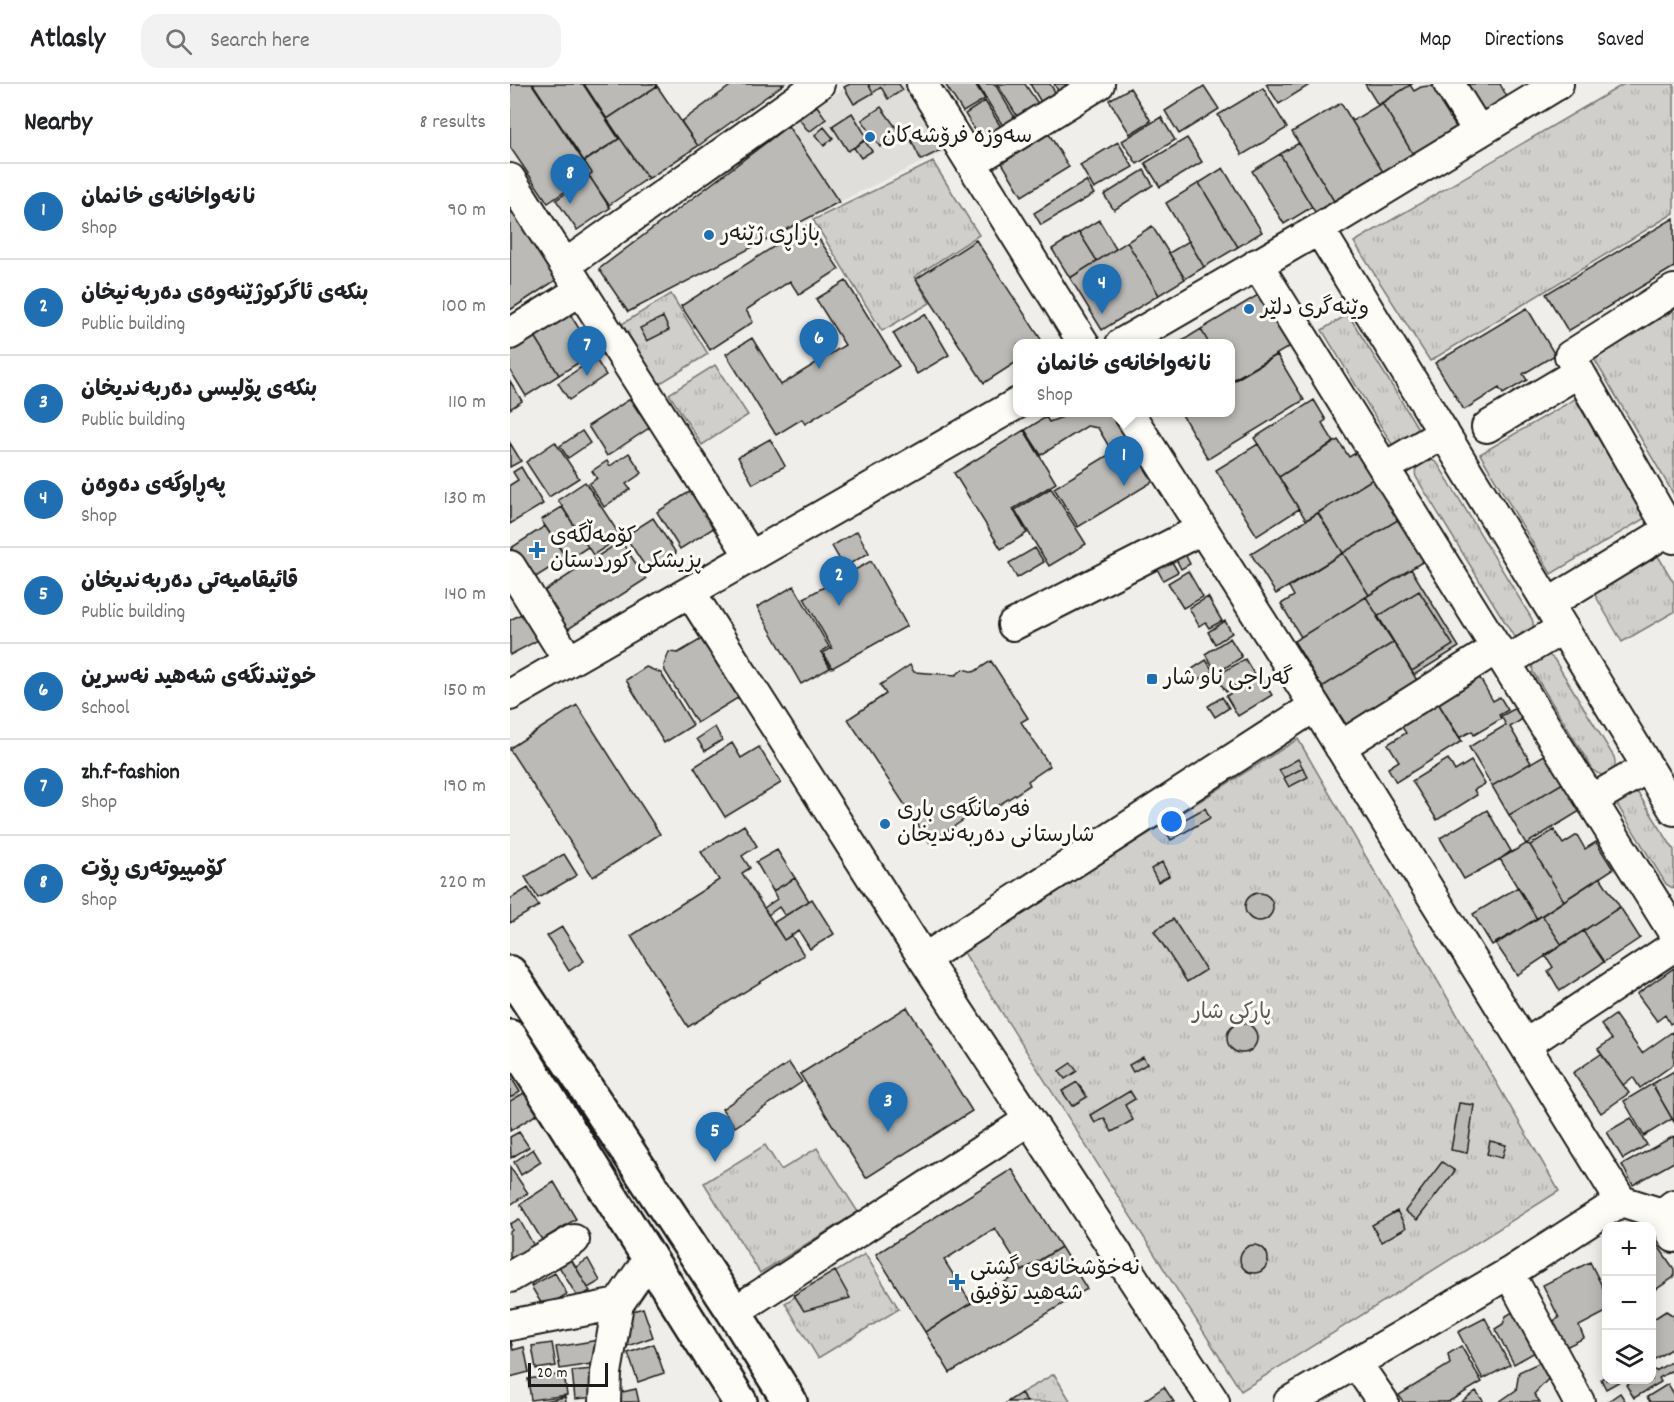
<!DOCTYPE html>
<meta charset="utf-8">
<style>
body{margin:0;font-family:Dekko,"Playpen Sans Arabic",sans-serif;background:#f2f2f2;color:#202124}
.controls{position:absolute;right:18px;bottom:18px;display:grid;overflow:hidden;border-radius:12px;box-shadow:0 3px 15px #0003}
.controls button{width:54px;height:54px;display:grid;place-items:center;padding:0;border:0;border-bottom:2px solid #e0e0e0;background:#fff;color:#202124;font:30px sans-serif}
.scale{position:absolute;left:18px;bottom:15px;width:80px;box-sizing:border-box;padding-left:6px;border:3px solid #1c1c1c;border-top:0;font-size:16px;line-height:21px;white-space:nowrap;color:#1c1c1c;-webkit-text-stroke:4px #fdfcf7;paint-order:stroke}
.you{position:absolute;left:662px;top:738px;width:21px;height:21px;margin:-15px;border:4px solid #fff;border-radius:50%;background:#1a73e8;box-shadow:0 0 0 9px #1a73e833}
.badge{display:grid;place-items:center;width:39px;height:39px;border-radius:50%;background:#1f6fb2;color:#fff;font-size:20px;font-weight:700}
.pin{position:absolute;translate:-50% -50px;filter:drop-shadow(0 2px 3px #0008)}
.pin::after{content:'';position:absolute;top:32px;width:21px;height:18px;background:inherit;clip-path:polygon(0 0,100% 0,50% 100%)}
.popup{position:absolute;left:503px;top:255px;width:222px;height:78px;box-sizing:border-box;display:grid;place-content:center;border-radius:12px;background:#fff;filter:drop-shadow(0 2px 4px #0005);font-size:20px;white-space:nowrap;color:#757577}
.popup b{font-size:22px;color:#202124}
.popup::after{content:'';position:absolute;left:50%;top:100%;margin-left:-12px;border:12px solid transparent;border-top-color:#fff}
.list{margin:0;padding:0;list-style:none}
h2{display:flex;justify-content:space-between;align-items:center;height:78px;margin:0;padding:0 24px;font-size:26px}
h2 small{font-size:20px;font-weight:400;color:#757577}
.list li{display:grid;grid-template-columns:39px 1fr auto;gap:18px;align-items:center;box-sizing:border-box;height:96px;padding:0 24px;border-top:2px solid #e0e0e0}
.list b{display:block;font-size:22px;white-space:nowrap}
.list p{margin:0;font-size:20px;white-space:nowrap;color:#757577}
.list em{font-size:20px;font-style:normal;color:#757577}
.icon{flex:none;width:33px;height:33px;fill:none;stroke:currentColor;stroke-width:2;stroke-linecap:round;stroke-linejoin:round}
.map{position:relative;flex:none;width:1164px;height:1318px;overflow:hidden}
header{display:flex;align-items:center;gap:36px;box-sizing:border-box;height:84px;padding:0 30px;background:#fff;border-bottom:2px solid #e0e0e0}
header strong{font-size:28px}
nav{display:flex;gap:33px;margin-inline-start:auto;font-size:21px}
.search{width:420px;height:54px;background:#f2f2f2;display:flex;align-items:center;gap:15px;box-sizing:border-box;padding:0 21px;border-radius:18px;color:#757577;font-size:22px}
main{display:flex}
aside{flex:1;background:#fff}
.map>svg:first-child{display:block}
</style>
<header>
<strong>Atlasly</strong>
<div class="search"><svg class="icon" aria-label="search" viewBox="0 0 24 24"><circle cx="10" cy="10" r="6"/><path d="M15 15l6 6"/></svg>Search here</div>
<nav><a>Map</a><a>Directions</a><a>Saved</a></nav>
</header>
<main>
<aside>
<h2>Nearby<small>8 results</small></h2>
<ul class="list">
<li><span class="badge">1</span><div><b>نانەواخانەی خانمان</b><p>Shop</p></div><em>90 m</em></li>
<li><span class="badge">2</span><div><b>بنکەی ئاگرکوژێنەوەی دەربەنیخان</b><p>Public building</p></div><em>100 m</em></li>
<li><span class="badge">3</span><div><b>بنکەی پۆلیسی دەربەندیخان</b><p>Public building</p></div><em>110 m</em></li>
<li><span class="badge">4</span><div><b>پەڕاوگەی دەوەن</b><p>Shop</p></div><em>130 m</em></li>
<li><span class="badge">5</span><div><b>قائیقامیەتی دەربەندیخان</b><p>Public building</p></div><em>140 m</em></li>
<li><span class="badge">6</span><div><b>خوێندنگەی شەهید نەسرین</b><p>School</p></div><em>150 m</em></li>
<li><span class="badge">7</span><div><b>zh.f-fashion</b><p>Shop</p></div><em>190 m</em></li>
<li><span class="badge">8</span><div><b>کۆمپیوتەری ڕۆت</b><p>Shop</p></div><em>220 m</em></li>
</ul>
</aside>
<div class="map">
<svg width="1164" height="1318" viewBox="0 0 1164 1318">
<defs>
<pattern id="grass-tufts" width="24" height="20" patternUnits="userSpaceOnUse" patternTransform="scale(1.5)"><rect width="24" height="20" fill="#d0cfcc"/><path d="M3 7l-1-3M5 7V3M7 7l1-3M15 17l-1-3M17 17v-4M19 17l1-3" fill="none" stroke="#b2b1af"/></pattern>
</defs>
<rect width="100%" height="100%" fill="#f0eeea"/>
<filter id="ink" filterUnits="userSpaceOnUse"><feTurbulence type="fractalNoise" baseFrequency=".0167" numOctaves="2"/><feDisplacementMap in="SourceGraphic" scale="12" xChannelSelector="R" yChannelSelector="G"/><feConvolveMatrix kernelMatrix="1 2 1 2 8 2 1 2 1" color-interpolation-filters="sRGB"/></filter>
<g filter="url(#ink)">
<path fill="#e0deda" d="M340,0h64l38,64 -113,54 -51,-76z"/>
<path fill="url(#grass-tufts)" stroke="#767674" stroke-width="1.5" d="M1114,0h50v129l-244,148 -76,-119z
M423,78l46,73 -65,42 16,26 -48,28 -69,-111z
M161,210l37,60 -49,30 -37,-60z
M1163,227l1,1v183l-81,-138z
M838,230l71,116 -26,16 -71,-116z
M205,281l33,50 -46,30 -33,-51z
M1065,315l70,119 -94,56 -71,-120z
M917,375h4l7,5 94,155c4,11 -2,14 -10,19l-8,-2 -3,-4 -95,-155c-3,-10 3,-13 11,-18z
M1148,472l16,27v29l-52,30 -28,-49z
M1037,570l7,5 60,98c5,16 -9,24 -21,13l-60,-98 -1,-8z
M788,655l261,452 -318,200 -278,-440z
M1126,706l38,60v39l-8,-5 -48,-78 -1,-3z
M255,1061l16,25 36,-22 41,64 -98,61 -56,-90z
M355,1170l34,55 -81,49 -33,-55z
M544,1290l17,28h-44l-6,-9z"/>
<path fill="#bbbab6" stroke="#1c1c1c" stroke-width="1.5" d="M0,0h23l59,89 -44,30 -38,-56z
M22,0h51l36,55 -35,23z
M74,0h72l1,2 -50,33z
M223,0h51l-86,62 -17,-24z
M340,0h18l5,9 -19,11 -10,-17z
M358,0h31l4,6 -15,9 -7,-12 -8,6z
M435,0h30l10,15 -22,13z
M467,0h18l23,39 -12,8z
M487,0h28l16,24 -21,13z
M520,0h20l9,14 -15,9z
M544,0h24l-16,13z
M756,0h45l-32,20z
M855,0h47l-34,21z
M955,0h35l7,13 -25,15z
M900,1l4,6 7,-4 7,-1 6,1 8,7 5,9 -5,2 14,22 -43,27 -31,-51z
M147,2l41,60 -50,33 -41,-60z
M694,2l15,23 -40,25 -14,-23z
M620,4l21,33 -21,13 -21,-34z
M753,4l24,40 -45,27 -24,-40z
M475,17l19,31 -21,12 -18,-30z
M831,19l42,69 -49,29 -42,-69z
M872,19l31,51 -30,18 -31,-51z
M307,22l9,13 -17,13 -10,-13z
M371,23l19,26 -20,14 -18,-27z
M342,29l16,26 -20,12 -16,-25z
M651,33l14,23 -38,24 -15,-23z
M278,42l51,76 -211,110 -29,-43z
M314,43l9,11 -9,8 -9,-11z
M420,46l11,20 -20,10 -10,-20z
M539,50l20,33 -47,29 -20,-33z
M110,54l28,40 -39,27 -20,-29 -5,-15z
M677,54l15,24 -42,25 -15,-24z
M354,56l8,11 -11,7 -7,-10z
M608,58l15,25 -39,22 -14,-24z
M789,59l35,58 -19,11 -35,-58z
M770,70l32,53 -28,17 -32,-53z
M713,84l39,64 -24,15 -39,-64z
M634,86l9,15 -39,25 -10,-15z
M80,93l20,31 -33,22 -21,-30z
M576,97l8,13 -53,31 -7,-12z
M689,99l39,64 -34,20 -38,-64z
M0,123l46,73 -46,30z
M1164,134v49l-106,64 -22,-37z
M589,136l17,29 -19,12 -18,-29z
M299,140l30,45 -40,26 -9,-14 -44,29 7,12 -43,28 -29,-44z
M642,142l33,53 -26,16 -32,-53z
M569,148l18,29 -27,17 -18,-29z
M466,156l68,104h-26v17l-34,22 -68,-104z
M679,157l15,26 -19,12 -16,-26z
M617,158l32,53 -57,35 -32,-52z
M336,197l53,85 -94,58 -3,-5 -26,16 -50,-81 26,-16 29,47 64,-40 -29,-46z
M753,208l31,52 -63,37 -1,-37h-21l-8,-15z
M1017,224l28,47 -32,19 4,6 -24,14 -4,-6 -35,22 -29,-47z
M60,230l24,39 -35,22 -24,-39z
M415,230l24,41 -32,19 -24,-41z
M153,233l6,13 -22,11 -7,-13z
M691,245l8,15h-32z
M25,252l24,39 -33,21 -16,-26v-19z
M767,271l27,45 -96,59 -27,-46 49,-1v-29z
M85,274l11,17 -37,25 -11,-17z
M0,297l12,20 -12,8z
M120,315l19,29 -42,28 -19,-30z
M804,316l12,20 -4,3 12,19 -55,35 -25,-39z
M566,328h41l15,26 -21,12 -13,-22 -11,-2 -46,29 -16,-25 21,-13 3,5z
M514,346l32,53 -43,26 14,24 -26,16 -47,-76z
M72,347l8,12 -22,15 -8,-12z
M260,355l15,27 -32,18 -15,-27z
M623,356l24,39 -79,48 -24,-39z
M828,356l11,17 10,-6 17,26 -70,43 -27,-43z
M45,358l24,36 -30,19 -23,-35z
M0,359l11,18 -11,6z
M748,360l41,65 -42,27 -41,-66z
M119,369l13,20 -16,11 4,5 -26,18 -15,-23 8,-6 -5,-7 15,-10 3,5z
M11,383l22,37 -33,20v-39l8,-5 -5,-8z
M866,393l25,41 -58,35 -25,-40z
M75,398l36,55 -28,18 -35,-55z
M541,404l35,56 -37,22 -34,-56z
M184,405l23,37 -37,23 -23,-37z
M52,423l26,40 -20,13 -27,-40z
M808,429l25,40 -67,41 -25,-40z
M896,431l26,41 -63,39 -26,-42z
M143,434l23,35 -28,18 -23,-35z
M35,442l21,32 -35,22 -20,-32z
M347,447l12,22 -25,14 -12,-21z
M111,457l25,38 -84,54 -24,-38z
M525,464l9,14 -27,16 -8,-15z
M674,468l6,12 -9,5 -6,-12z
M833,469l26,42 -68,42 -20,-33 13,-8 -5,-9z
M659,473l9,15 -15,8 -8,-15z
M361,477l36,65 -75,42 -9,-15 9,-5 -28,-50z
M901,485l48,78 -45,28 -48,-78z
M678,487l15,26 -20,11 -15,-25z
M284,502l35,61 -8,5 9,16 -29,16 -44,-77z
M909,507l34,54 -41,26 -35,-54z
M698,513l14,24 -13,7 -4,-6 -6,4 -10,-18z
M856,513l28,45 -72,45 -28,-46z
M17,527l15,27 -32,17v-35z
M715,537l7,12 -17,11 -7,-12z
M195,553l36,59 -44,27 -32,-52 -1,-6 5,-13 9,1z
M720,554l12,19 -25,16 -12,-19z
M884,558l24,40 -71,44 -25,-39z
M735,575l9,15 -28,18 -10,-16z
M696,576l7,11 -20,12 -7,-10z
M481,577l37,57 -7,4 29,44 -22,15 2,4 -48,31 -4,-6 -48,33 -82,-124 38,-25 -6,-9 30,-20 4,7 42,3 7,-6 11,3z
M136,583l15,6 32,52 -29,18 -38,-63z
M967,589l16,28 7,-4 8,13 -9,5 2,4 -27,16 -2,-4 -13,7 -24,-40z
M750,592l12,19 -34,21 -12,-20z
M712,613l7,11 -14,9 -7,-11z
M925,614l27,43 -66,41 -8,-14 11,-7 -11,-17 18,-11 -8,-12z
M67,621l83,129 -67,43 -83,-127v-2z
M1008,623l6,11 -14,9 21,36 -39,23 -23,-39 37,-22 -5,-9z
M205,643l7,13 -17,11 -8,-12z
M222,659l9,15 18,-11 22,36 -56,34 -31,-50z
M1036,670l17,29 -54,32 -17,-29z
M788,675l5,9 -19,10 -5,-8z
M938,675l7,12 16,-10 14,23 -11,6 3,5 -40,25 -25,-39z
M793,684l5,9 -19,10 -5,-9z
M1053,699l17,28 -54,33 -17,-29z
M695,724l5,10 -39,22 -6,-10z
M977,726l24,41 -11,8 -36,20 -24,-41z
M234,741l13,21 -15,10 8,12 -8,5 42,67 7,-5 13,20 -116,72 -57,-91 88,-56 -18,-28z
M1044,746l9,14 14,-9 8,14 11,-7 17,27 -49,32 -34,-56z
M1016,760l4,1 34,56 -27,18 -37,-60z
M267,766l18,28 -22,13 -17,-29z
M54,770l13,21 -39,23 -13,-21z
M652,778l7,14 -11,6 -7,-13z
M1090,793l20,30 -58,38 -20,-30z
M285,794l14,23 -24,15 -6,-9 -11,8 -4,-7 13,-9 -4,-8z
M1008,803l19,32 -45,26 -19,-31z
M18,804l11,18 -29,17v-24z
M735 823a14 14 0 1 1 28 0a14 14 0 1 1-28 0Z
M302,815l22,35 -24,15 -11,-18 -15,9 -11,-17z
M1110,823l20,31 -36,24 -21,-31z
M1032,831l20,30 -45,30 -21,-31z
M663,835l33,51 -19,12 -33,-51z
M52,843l22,34 -15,10 -22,-35z
M1073,847l21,31 -44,29 -12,-20 5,-4 -8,-12z
M1164,884v53l-4,3 -5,-9 -8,6 -20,-27z
M397,923l65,104 -106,67 -66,-104z
M1105,931l27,38 30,-21 2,3v29l-34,24 -7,-11 -10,8 -25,-36 14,-10 -11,-14z
M717 954a15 15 0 1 1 30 0a15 15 0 1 1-30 0Z
M1091,970l28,39 -28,20 -28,-40z
M633,973l4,7 -14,8 -4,-7z
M279,979l13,19 -67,45 -13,-18z
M561,979l6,8 -12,8 -6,-8z
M1164,987v51l-22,-38z
M1,993l9,15 -10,6v-20z
M567,998l10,15 -15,9 -10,-15z
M1142,1000l20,35 -28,17 -20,-35z
M620,1007l5,8 -10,6 8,15 -21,12 -8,-14 -9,5 -5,-8z
M16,1008l13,21 -29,18v-30z
M949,1019l15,2 -7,48 -16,-3z
M1121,1034l16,27 -24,14 -16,-27z
M9,1048l10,15 -18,11 -1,-21z
M1164,1052v26l-41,23 -11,-20z
M980,1057l16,4 -4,13 -15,-4z
M23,1065l8,13 -20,13 -7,-13z
M932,1078l13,9 -38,49 -12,-9z
M0,1083l18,26 -18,12z
M502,1085l49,78 -39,24 -27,-43 -51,32 27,43 -46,29 -49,-78z
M44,1098l22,37 -34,21 -22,-36z
M887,1127l9,17 -25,14 -9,-17z
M9,1135l15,27 -24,13v-27l2,-2 -2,-6z
M1142,1153l22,32v8l-22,15z
M730 1175a14 14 0 1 1 28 0a14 14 0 1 1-28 0Z
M551,1163l26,42 -137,84 -25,-41z
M59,1172l21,35 -12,7 -21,-35z
M78,1175l12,22 -12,7 -12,-21z
M1080,1178l16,32v18l-27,14 5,12 -24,12 -13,-26 12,-6 -16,-33z
M325,1187l15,27 -46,13 -10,-16z
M45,1189l12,21 -23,14 -13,-22z
M1011,1223l23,40 -30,17 -19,-35 8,-5 3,-8z
M133,1224l10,29 -31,11 1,-34z
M1156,1227l8,5v31l-22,14v-41z
M975,1234l25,47 -27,14 -25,-47z
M0,1253l3,13 11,-3 5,25 -19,5z
M89,1256l-2,23 -37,6 -4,-22z
M42,1259l4,23 -20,3 -4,-23z
M144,1260l10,29 -26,9 -10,-29z
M951,1262l21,36 -34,20h-45l-4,-7 51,-31 -2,-10z
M1037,1275l6,15 -19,20 6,8h-41l17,-12 3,-18z
M1164,1276v9l-15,9 2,4 -27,16 -8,-13 9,-5h17v-11l4,2z
M83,1285l3,28 -21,2 -3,-28z
M54,1290l3,21 -36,5 -3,-21z
M1096,1292v4h16l-16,9 -5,-10z
M1158,1300l6,10v8h-24l-3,-5z
M654,1303l10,15h-32z
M126,1305l3,13h-29l-1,-7z
M966,1307l8,11h-23z
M511,1309l6,9h-20z
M1110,1309l6,9h-19z
M55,1313l1,5h-27z"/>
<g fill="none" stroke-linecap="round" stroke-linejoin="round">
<defs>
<path id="minor" d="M412,0l162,260
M939,0l30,48
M461,79l128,-79
M0,95l241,378
M809,145l355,581
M747,180l417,669
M55,181l254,-181
M1164,206l-104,66 104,182
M0,250l71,-44
M611,260l198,-115 239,-145
M618,328l187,294 306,495
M977,343l92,-55
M874,384l60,-35
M0,482l59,95
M180,508l234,367 290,443
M1038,520l126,-77
M503,541l189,-96
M996,578l57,-34
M0,611l508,-292
M830,663l157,-99
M1082,716l56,-33
M414,875l391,-253
M1015,961l149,-99
M1152,1130l12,23
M999,1189l70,129
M0,1193l64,-37
M224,1228l295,-192
M0,1241l108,-21
M846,1279l27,39
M95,1318l1,-29 12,-69 32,-47
M779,1318l220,-129 112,-72 41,13 12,-9"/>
<path id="highway" d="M0,889l224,339 56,90
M0,953l230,365"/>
</defs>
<use href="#minor" stroke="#1c1c1c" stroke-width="34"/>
<use href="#highway" stroke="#1c1c1c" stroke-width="38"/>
<use href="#minor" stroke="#fdfcf7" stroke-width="30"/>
<use href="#highway" stroke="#fdfcf7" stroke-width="33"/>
</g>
</g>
<g fill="#1f6fb2" stroke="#fdfcf7" stroke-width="2">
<circle cx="360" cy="53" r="6"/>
<circle cx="199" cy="151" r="6"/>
<circle cx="739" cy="225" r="6"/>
<path d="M24 457h6v6h6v6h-6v6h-6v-6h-6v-6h6z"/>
<rect x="636" y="589" width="12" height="12" rx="3"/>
<circle cx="375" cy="740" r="6"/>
<path d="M444 1189h6v6h6v6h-6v6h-6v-6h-6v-6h6z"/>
</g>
<g text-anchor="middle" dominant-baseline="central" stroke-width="6" stroke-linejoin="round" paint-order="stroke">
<g font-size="22" fill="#1c1c1c" stroke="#fdfcf7" text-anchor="start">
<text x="372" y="53">سەوزە فرۆشەکان</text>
<text x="211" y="151">بازاڕی ژێنەر</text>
<text x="751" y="225">وێنەگری دلێر</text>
<text x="40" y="453">كۆمەڵگەی<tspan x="40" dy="25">پزیشكی كوردستان</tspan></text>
<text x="654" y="595">گەراجی ناو شار</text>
<text x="387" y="727">فەرمانگەی باری<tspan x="387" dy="25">شارستانی دەربەندیخان</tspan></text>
<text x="460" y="1185">نەخۆشخانەی گشتی<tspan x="460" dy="25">شەهید تۆفیق</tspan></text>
</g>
<g font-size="22" fill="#5b5b5a" stroke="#fdfcf7">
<text x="722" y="929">پاركى شار</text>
</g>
</g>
</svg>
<div class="controls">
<button>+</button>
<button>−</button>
<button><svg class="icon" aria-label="layers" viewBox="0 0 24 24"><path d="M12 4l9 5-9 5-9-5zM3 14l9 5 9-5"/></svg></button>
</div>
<div class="scale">20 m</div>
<div class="you"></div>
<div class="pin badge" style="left:614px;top:402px">1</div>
<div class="popup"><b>نانەواخانەی خانمان</b>Shop</div>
<div class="pin badge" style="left:329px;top:522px">2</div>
<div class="pin badge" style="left:378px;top:1048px">3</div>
<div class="pin badge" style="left:592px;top:230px">4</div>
<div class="pin badge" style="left:205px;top:1078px">5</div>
<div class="pin badge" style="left:309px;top:285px">6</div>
<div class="pin badge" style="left:77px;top:292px">7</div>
<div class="pin badge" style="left:60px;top:120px">8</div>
</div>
</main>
